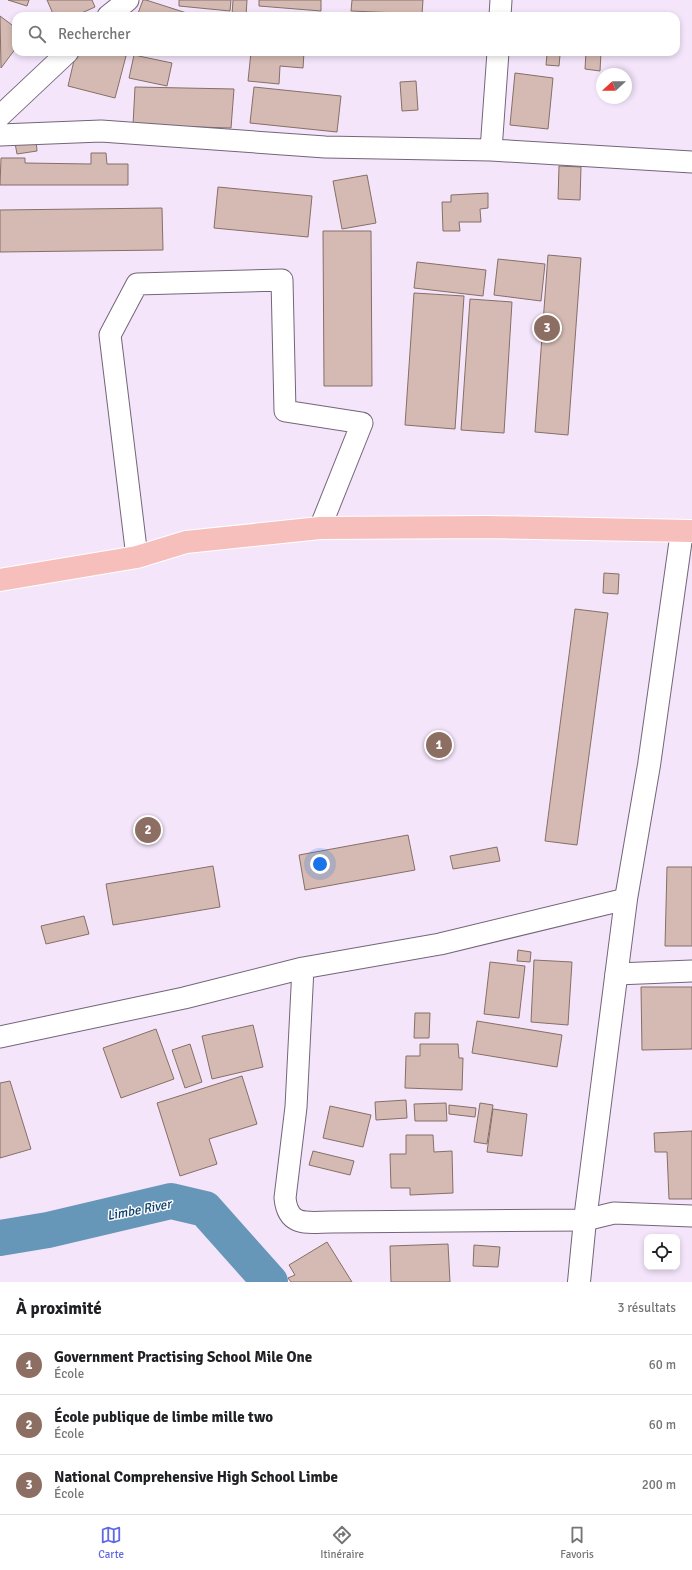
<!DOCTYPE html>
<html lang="fr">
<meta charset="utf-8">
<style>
body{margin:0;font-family:Signika,sans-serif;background:#f2f2f2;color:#202124}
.controls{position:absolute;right:12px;bottom:12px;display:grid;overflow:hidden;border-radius:8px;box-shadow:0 2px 6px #0003}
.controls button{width:36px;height:36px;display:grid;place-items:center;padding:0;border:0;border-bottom:1px solid #e0e0e0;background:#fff;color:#202124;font:20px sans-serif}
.compass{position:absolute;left:596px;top:68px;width:36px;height:36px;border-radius:50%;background:#fff;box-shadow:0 2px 6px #0003;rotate:249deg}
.you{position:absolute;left:320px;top:864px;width:14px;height:14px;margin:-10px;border:3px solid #fff;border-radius:50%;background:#1a73e8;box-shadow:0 0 0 6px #1a73e833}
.badge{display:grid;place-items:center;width:26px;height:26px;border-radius:50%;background:#5f69e1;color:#fff;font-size:13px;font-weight:700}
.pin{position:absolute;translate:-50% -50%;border:2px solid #fff;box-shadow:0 1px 4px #0006}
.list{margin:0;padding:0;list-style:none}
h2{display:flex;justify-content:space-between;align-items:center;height:52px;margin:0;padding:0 16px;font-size:17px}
h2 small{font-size:13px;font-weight:400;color:#757577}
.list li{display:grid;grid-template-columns:26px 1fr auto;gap:12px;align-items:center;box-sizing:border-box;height:60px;padding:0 16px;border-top:1px solid #e0e0e0}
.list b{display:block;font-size:15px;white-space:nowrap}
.list p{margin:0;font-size:13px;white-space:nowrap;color:#757577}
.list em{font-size:13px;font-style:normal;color:#757577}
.icon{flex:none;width:22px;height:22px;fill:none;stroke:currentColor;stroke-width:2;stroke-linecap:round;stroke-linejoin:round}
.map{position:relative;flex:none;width:692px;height:1282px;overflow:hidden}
.search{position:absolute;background:#fff;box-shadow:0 2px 6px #0003;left:12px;right:12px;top:12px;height:44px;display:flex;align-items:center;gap:10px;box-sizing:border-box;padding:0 14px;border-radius:12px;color:#757577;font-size:15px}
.sheet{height:232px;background:#fff}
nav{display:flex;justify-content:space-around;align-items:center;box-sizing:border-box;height:56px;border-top:1px solid #e0e0e0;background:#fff;font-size:11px;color:#757577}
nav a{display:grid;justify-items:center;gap:2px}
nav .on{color:#5f69e1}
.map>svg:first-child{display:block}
</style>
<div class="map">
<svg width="692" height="1282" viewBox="0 0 692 1282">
<rect width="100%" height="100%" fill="#f4e5fa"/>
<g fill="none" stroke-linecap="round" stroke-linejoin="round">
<path stroke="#6696b8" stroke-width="36" d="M0,1238l48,-8 123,-29 34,8 65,73"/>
</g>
<path fill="#d4bab2" stroke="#866f67" d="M8,0h21l-2,6z
M47,0h45l3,7 -20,9h-21z
M143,0h3l50,16h-59z
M179,0h52l-1,11 -51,-5z
M233,0h14l-1,16 -14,-1z
M259,0h62v11l-62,-5z
M352,0h71l-1,14 -71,-3z
M0,16l16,12v20l-15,20z
M76,52h34l16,4 -11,42 -47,-12z
M251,52h53l-1,16 -23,-2 -1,18 -31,-3z
M555,52h27v2z
M586,52h15l-1,19 -15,-2z
M547,54l13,1 -1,11 -13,-1z
M134,55l38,8 -5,23 -38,-8z
M515,73l38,5 -5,51 -38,-4z
M416,81l2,29 -16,1 -2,-29z
M135,87l99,2 -3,39 -98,-3z
M254,87l87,9 -4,36 -87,-9z
M36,140l1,11 -20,3 -2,-11z
M91,153h15l1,11h21v21h-128l1,-27h24v5l66,1z
M559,166l22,1 -1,33 -22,-1z
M367,175l9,48 -34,6 -9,-48z
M218,187l94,9 -4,41 -94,-9z
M488,193v15l-8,1 1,13h-22l1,9h-17l-1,-29h9v-7z
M162,208l1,42 -163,2v-42z
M323,231h48l1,155h-48z
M548,255l33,3 -13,177 -33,-3z
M498,259l47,5 -4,37 -47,-6z
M417,262l69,8 -3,26 -69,-8z
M414,293l50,3 -9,133 -50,-4z
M470,299l42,3 -8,131 -43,-3z
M604,573l15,1 -1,20 -15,-1z
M575,609l33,4 -31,232 -32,-4z
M408,835l7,35 -110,20 -6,-35z
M497,847l3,14 -47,8 -3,-13z
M213,866l7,41 -107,18 -7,-41z
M667,867h25v79h-27z
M84,916l5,18 -43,10 -5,-18z
M518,950l13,2 -1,10 -13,-1z
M534,960l38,2 -4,63 -37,-3z
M490,962l35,4 -6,52 -35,-4z
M641,987h51v62l-50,1z
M415,1013h15l-1,25h-15z
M477,1021l85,14 -5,32 -85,-14z
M253,1025l10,42 -51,12 -10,-43z
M156,1029l18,50 -53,19 -18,-50z
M190,1044l12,38 -17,6 -13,-38z
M420,1044h38l1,14h4l-1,32 -57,-2 1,-32h14z
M242,1076l15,48 -48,15 8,25 -37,12 -23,-73z
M10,1081l21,68 -31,9v-75z
M406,1100l1,18 -31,2 -1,-18z
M446,1103l1,18h-32l-1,-17z
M480,1103l13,2 -6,39 -13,-2z
M449,1105l27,3 -1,9 -26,-3z
M330,1106l41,9 -8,32 -40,-9z
M493,1109l34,5 -5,42 -35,-4z
M692,1131v68h-23l-2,-47h-12l-1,-19z
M406,1135h27l1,17 18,-1 1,42 -43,2v-7h-19l-1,-34h16z
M313,1151l41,10 -4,14 -41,-10z
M327,1242l25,40h-61l-3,-4 7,-3 -6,-10z
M448,1244l2,38h-59l-1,-36z
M474,1245l26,2 -2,20 -25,-1z"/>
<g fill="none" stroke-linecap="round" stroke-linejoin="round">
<defs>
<path id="minor" d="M108,16l20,-16
M500,16l1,-16
M0,116l68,-64
M0,135l101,-4 224,16 166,3 201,12
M491,150l7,-98
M137,557l-27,-222 27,-51 145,-4 3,131 77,12 -42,105
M303,968l-7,139 -11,91c3,30 23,24 47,24l253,-2 29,-7 78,3
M616,974l76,-3
M0,1037l184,-39 119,-30 137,-24 186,-45"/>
<path id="tertiary" d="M579,1282l6,-62 41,-321 23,-134 33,-234"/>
<path id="trunk" d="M0,580l137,-23 49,-15 134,-14 169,-1 203,4"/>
</defs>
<use href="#minor" stroke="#736678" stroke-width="23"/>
<use href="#tertiary" stroke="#736678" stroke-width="24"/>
<use href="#trunk" stroke="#fff" stroke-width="24"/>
<use href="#minor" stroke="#fff" stroke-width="21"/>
<use href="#tertiary" stroke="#fff" stroke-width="22"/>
<use href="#trunk" stroke="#f6bfbc" stroke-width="22"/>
</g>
<g text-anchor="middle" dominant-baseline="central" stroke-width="3" stroke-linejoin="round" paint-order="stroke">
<g font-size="13" font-style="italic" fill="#044365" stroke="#fcf6fe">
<text transform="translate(139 1210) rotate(-11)">Limbe River</text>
</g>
</g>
</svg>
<div class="controls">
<button><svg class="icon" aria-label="locate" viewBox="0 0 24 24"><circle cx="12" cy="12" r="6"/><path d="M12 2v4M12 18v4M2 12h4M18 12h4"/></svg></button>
</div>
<svg class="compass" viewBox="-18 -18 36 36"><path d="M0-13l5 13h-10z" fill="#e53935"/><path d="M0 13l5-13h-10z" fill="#757577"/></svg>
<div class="you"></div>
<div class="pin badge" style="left:439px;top:745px;background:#8d6e63">1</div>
<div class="pin badge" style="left:148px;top:830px;background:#8d6e63">2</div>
<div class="pin badge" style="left:547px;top:328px;background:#8d6e63">3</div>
<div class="search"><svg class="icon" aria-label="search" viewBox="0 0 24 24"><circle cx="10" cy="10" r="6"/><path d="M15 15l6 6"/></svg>Rechercher</div>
</div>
<section class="sheet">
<h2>À proximité<small>3 résultats</small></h2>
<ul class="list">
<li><span class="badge" style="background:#8d6e63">1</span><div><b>Government Practising School Mile One</b><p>École</p></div><em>60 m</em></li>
<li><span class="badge" style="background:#8d6e63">2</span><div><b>École publique de limbe mille two</b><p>École</p></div><em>60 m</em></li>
<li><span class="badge" style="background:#8d6e63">3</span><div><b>National Comprehensive High School Limbe</b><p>École</p></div><em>200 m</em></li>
</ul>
</section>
<nav>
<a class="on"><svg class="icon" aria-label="map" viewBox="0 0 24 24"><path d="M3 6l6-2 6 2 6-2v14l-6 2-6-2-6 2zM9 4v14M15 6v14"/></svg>Carte</a>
<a><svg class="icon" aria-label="directions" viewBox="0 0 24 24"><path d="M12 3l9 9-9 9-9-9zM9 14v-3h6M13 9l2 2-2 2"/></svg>Itinéraire</a>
<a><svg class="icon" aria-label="saved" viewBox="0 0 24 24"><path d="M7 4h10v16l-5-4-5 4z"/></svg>Favoris</a>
</nav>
